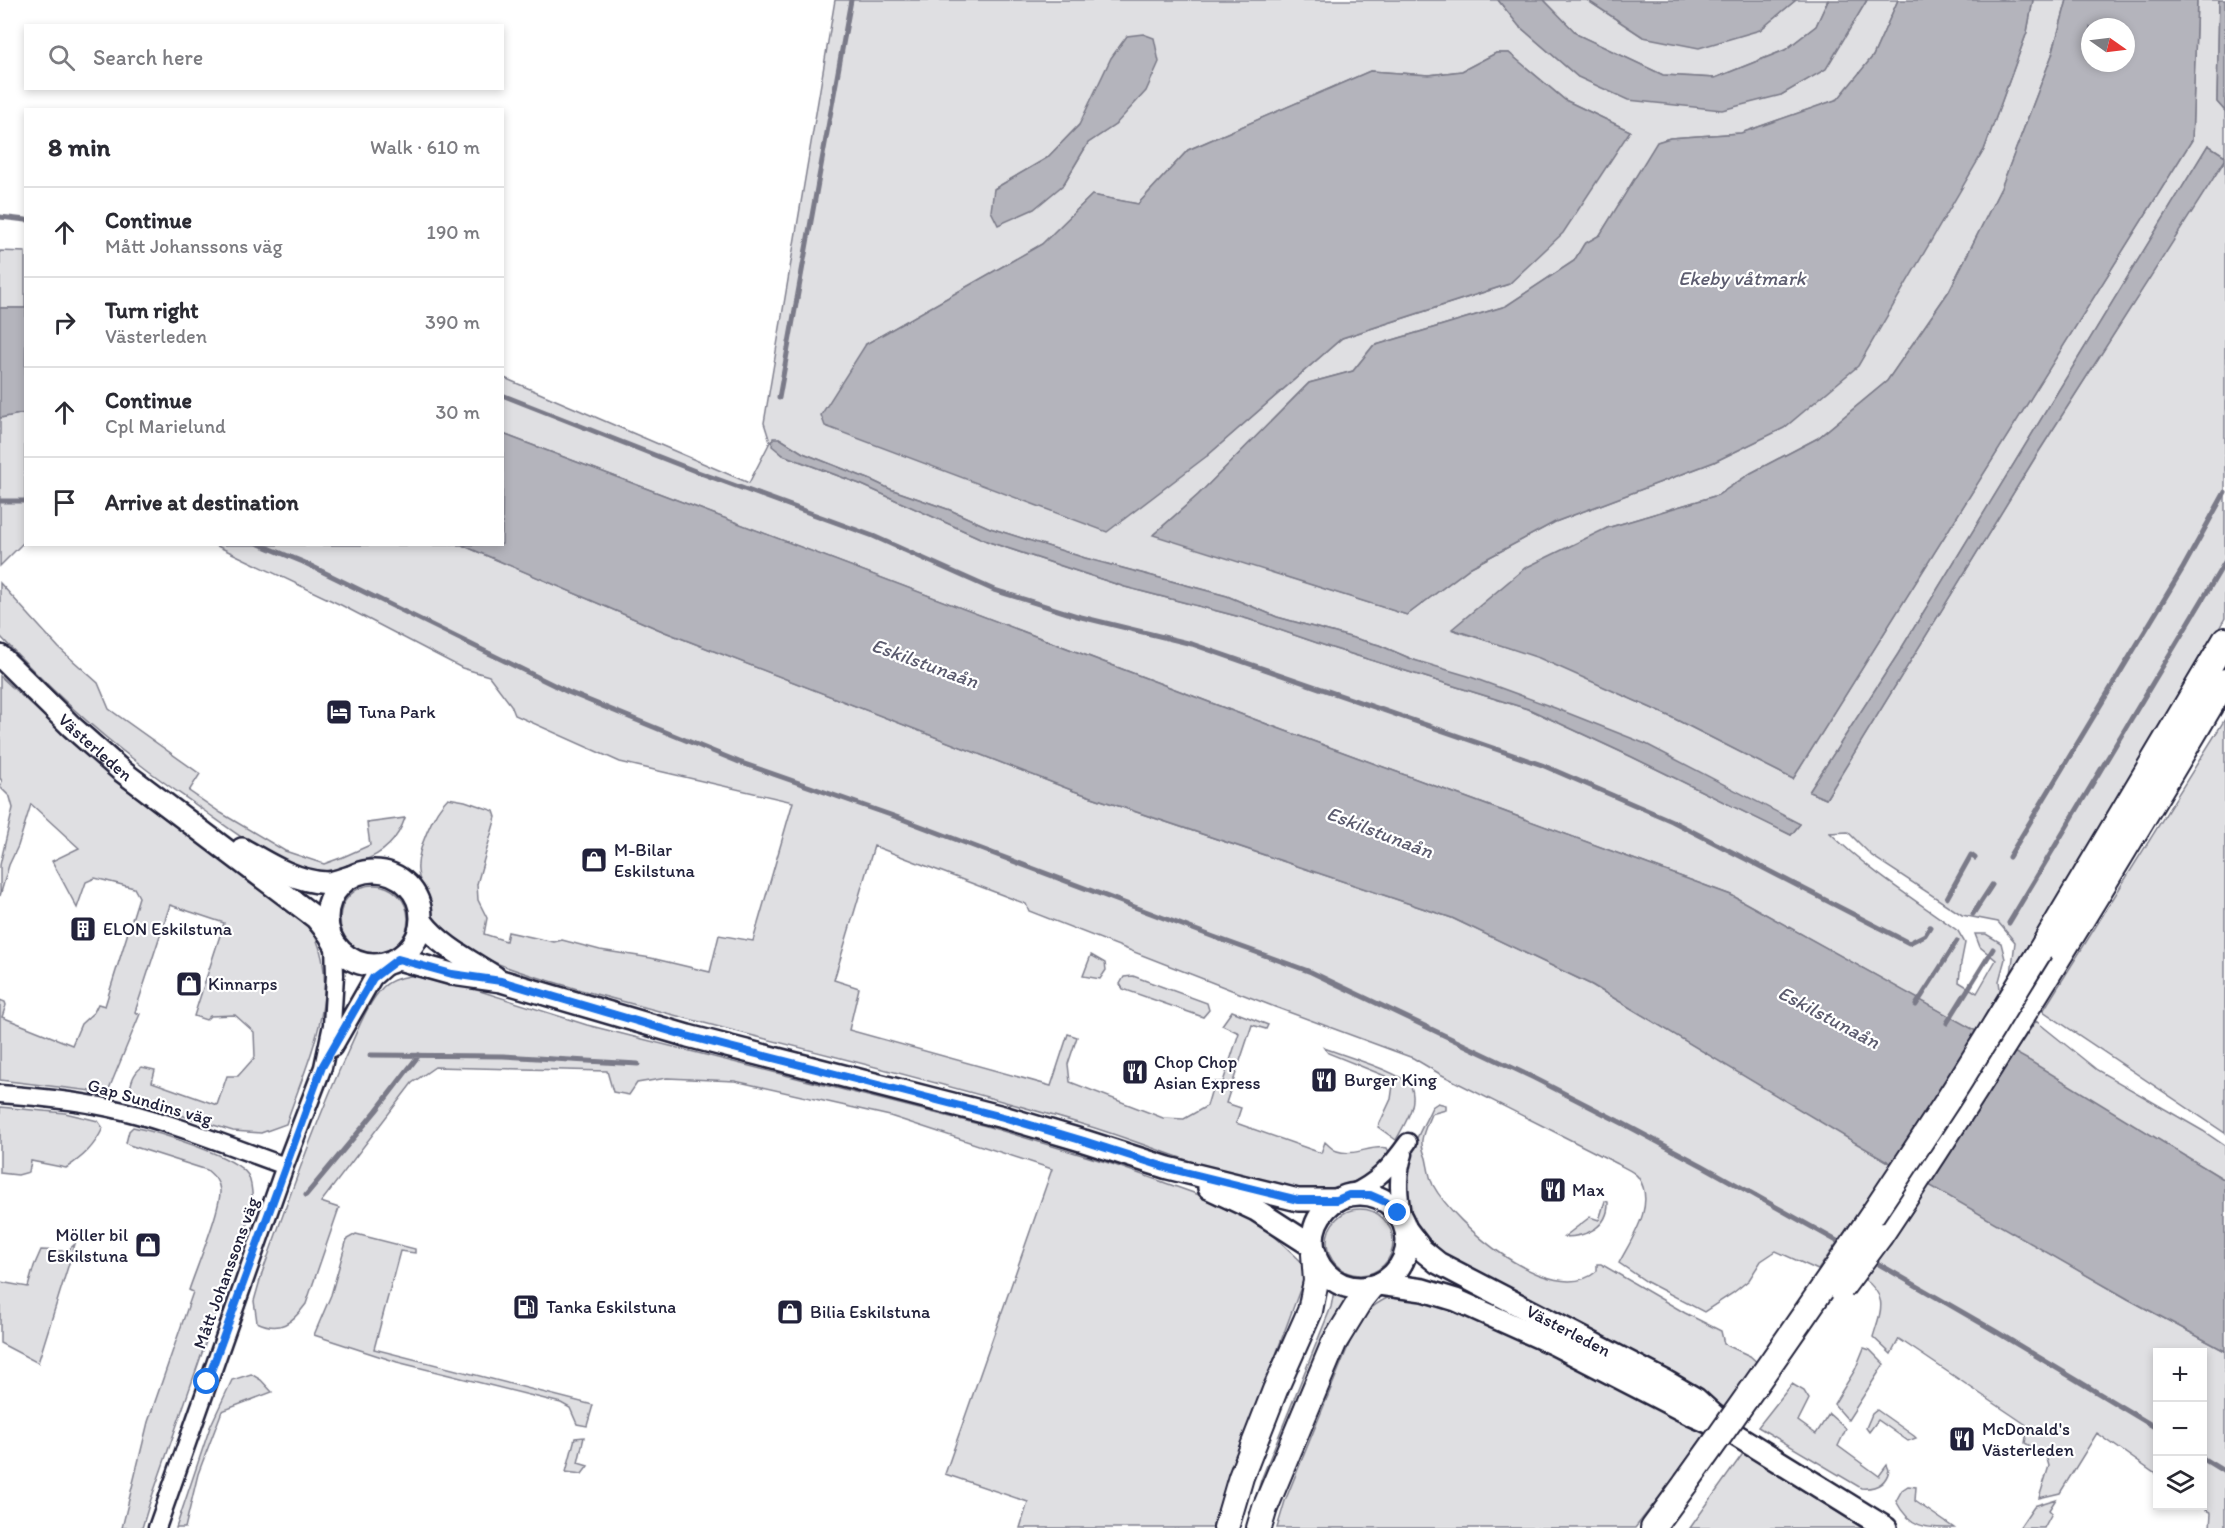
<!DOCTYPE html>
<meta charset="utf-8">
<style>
body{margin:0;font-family:Itim,sans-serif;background:#f2f2f3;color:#2b2b33}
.controls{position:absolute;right:18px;bottom:18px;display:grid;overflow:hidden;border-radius:0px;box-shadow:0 3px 9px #0003}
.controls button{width:54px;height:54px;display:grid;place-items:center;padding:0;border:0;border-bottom:2px solid #e1e1e2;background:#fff;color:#2b2b33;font:30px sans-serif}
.compass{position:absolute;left:2081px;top:18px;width:54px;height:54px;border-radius:50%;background:#fff;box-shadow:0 3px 9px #0003;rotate:104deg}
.stop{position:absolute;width:18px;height:18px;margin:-14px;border:4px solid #1a73e8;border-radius:50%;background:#fff}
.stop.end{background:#1a73e8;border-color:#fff;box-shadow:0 2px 6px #0008}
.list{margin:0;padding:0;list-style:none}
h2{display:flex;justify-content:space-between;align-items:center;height:78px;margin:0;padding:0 24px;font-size:26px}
h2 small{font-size:20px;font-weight:400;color:#7c7c81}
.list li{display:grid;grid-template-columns:39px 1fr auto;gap:18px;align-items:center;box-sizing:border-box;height:90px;padding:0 24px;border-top:2px solid #e1e1e2}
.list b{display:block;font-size:22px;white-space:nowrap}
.list p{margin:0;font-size:20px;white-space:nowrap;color:#7c7c81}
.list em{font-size:20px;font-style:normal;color:#7c7c81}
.icon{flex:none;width:33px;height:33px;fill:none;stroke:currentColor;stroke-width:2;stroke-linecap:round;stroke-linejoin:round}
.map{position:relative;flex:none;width:2225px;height:1528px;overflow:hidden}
.search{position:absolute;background:#fff;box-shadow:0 3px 9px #0003;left:24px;top:24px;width:480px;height:66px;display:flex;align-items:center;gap:15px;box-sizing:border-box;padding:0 21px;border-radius:0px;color:#7c7c81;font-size:22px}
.panel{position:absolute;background:#fff;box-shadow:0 3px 9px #0003;left:24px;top:108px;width:480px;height:438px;border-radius:0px}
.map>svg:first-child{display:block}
</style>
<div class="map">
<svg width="2225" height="1528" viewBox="0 0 2225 1528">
<rect width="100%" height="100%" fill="#fff"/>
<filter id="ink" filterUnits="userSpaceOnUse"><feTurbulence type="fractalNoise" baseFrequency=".0167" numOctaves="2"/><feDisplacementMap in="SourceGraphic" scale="12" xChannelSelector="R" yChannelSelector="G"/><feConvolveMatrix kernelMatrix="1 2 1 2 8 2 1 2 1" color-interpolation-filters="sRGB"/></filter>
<g filter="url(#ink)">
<path fill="#dfdfe2" stroke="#80808e" stroke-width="1.5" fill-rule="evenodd" d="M835,0h663l21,26 59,51 203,18 44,-26 42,-69h31l-25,56 -34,43 -98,34 -71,5 -12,4 -58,93 -16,9 -10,17 -68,45 -133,40 -20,25 -44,12 -111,112 -44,39 253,81 64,-48 84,-45 159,-60 69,-34 201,-278 43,-118 6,-32h34l-15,55 -51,133 -52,103 -62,90 -69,57 -67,35 -33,22 -111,33 -154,102 86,27 130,59 124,63 399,-639 5,-140h22l-2,102 8,9v45l-17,-11 -310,509 -89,138 17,7 210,-343 189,-297v459l-90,159 -125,205 5,-40 -17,-20 -36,-7 -90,-59 -24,-24 -18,1c39,38 84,66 128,98l7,12 -4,20 -2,19 18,11 19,-33 -16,-13 -5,-13h11l15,9 4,16 -6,22 2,16 -22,36 -248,-138 -459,-169 -769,-292 -1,-57 247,106 21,-41 -6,-19zM1496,53h13l56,47 65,31 -121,153 -167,54 -135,118 -341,-112 176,-100 50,-49 46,9 50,-54 182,-79 59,4 33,-4zM1079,125h36l-27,18 -25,42 -69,4 53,-31zM779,438l24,15 68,27 19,9 60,21 40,18 95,30 142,38 50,21 102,28 421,179 -9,11 -161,-79 -99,-46 -199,-62 -84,-29 -123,-32 -136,-45 -129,-58 -77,-29 -12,-13z
M1544,0h43l56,37 117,-8 36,-29h32l-12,26 -31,24 -70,28 -52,-3 -85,-40z
M0,251l25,1v56h-25z
M25,413v128l-25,25v-148z
M215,545h247l203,87 409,159 378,127 140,67 300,179 -74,106 -42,-19 -15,10 -12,19 -16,13 -29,19 -57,-30 -28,-19c13,-25 38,-59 19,-86 -4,-6 -14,-9 -20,-13l-178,-90 -27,-16 -138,-51 -246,-96 -3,-7 -152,-58 -40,134 25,8 -10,42 202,56 17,-52 9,3 -9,27 2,18 93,36 21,1 23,-13 7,-24h9l16,-49 -17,-8 10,-14 36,14 -2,4 -14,-4 -26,78 15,5 -5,15 85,30 4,-11c3,3 8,8 12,9 17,6 33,-6 50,-3l3,6c-21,29 -57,38 -92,34 -73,-8 -140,-41 -210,-62 -110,-33 -222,-62 -334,-90 -58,-15 -115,-30 -173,-46 -50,-15 -101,-26 -142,-61 -6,-6 -8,-17 -11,-26 -4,-10 -9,-21 -10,-32 -2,-20 16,-60 30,-73l17,3 29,10 2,6 -19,67 1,16 9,18 -3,16 22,7 2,-9 46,10 8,-2 38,10 51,8 59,14 9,-37 34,6 40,-139 -173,-40 -105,-47 -4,-10 -22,-29 -27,-8 -121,-63z
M0,583l59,65 39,35 11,26 91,65 -11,17 32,22 64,38 39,13 19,-7 27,-12 -3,-22 38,-5c-7,21 -22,36 -43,43 -18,6 -38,14 -57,8 -37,-10 -71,-37 -102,-59 -22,-16 -45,-31 -66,-48 -49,-37 -95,-81 -137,-126z
M0,676l104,95 65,51 131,93c6,7 12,15 16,23 25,59 -11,129 -30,186l-25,9 -28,-2 -92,-28 -11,-8c0,-11 2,-21 12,-28l13,3 -3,12 65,23 10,-29h11l17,-19 -1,-25 -19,-17 -25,1 -4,4 -12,-4 30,-93 -54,-18 -35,107 5,2 -31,75 -9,3 -100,-12v-80l5,2 1,3 -4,12 70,28 9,-21 13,-12 4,-8 7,2 34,-109 -5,-9 -39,-10 -9,4 -9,26 -25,-47 27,-13 -48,-44 -13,42 -9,19 -9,31v-31l13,-57 -3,-11 -10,-10 2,-6 -2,-3z
M2225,719v414l-182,-122z
M340 919a34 34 0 1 1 68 0a34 34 0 1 1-68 0Z
M1091,955l14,8 1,7 -6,9 -17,-3z
M417,975l47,11 123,39 399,101 126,38 138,49 58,55 -76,205 -16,55h-196l8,-26 -83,-28 107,-305 -162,-53 -155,-35 -68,-3 -30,5 -8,12 -16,-3 -6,-21 -172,-4 -23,16 -91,119 18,6 -33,96c-14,19 -26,29 -49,18l-3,-21 8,-28c27,-74 53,-150 86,-222 10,-21 19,-47 35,-64 10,-9 21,-10 34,-12z
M1133,976l74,27 2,7 -6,7 -80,-28 -3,-5 4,-7z
M2036,1021l61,49 106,61 22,15v34l-211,-127z
M1324,1048c16,6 79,25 87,38 1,3 2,6 2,10 1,14 -10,31 -17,44l-18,-13 13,-28 2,-14 -8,-9 -57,-23z
M1438,1103l8,2v5l-15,4c-3,8 -8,18 -9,26 -1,6 2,13 4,18 2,9 3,19 7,27 21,39 120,125 164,86v-7h4l84,49 36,18 3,13 26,12 10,9 -31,45 -76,-44 -200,-103c-33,-27 -54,-54 -45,-100 4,-19 16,-38 24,-56z
M0,1107l65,6 33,8 5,7c-9,19 -20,29 -37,40l-35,-7 -2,11 -11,3 -18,-2z
M133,1127c24,5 103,29 115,48 5,10 4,22 5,32l-104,298 -7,23h-20l26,-106 45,-130 -4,-2c7,-21 32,-81 31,-100 -1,-9 -6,-14 -13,-20l-78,-25 -3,-2 3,-12z
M1924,1181l204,118 97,52v177h-15l1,-15 -11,-7h2v-154h-44l-1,123 -60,-42 -37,60 -21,5 10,-32 -2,-7 -5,-6 -17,-10 3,-17 -129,-87 -8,15 -18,-17c8,-27 16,-40 -10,-59z
M1605,1201l3,1c1,25 -22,35 -44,35l26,-20 9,3z
M1327 1242a33 33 0 1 1 66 0a33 33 0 1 1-66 0Z
M356,1234l59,15v4l-15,-2 -26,98 219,56 -6,21 -10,-2 -7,-16 -9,-5 -164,-41 -83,-27 17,-40 16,-56z
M75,1244l-37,119 -38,-20v-61l28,5 6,-21 7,-16 26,1z
M1334,1291l14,4v3l-9,12 -71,171 -13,47h-8l14,-48 70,-173z
M1394,1295l24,2 57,17 231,118 -35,50 -36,46h-358l8,-27 71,-174c10,-16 20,-25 38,-32z
M1864,1348l6,2 14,14 -36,56 -14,-16 21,-34z
M251,1374l10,6 11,12 -50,19 -24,63 -13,54h-9l34,-101 22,-47z
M1792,1384l12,7 5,8 -11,22 18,13 13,-20 17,15 -8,17 41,30 8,-11 2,5c-3,14 -14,19 -28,18l-103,-61z
M1877,1410l37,26 2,2 -8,3 -30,-21 -9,12 -3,-4 6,-14z
M584,1437l-6,26 10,3 -6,8 -16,-2 9,-34z
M1744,1452l118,76h-172z
M1908,1486l8,1 -1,14 39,27c-30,0 -44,0 -58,-27l6,-11z
M2056,1499l-7,11 3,3 -8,15h-25l15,-22z"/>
<path fill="#b4b4bc" stroke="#7a7a88" stroke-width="1.5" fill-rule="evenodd" d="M1498,0h46l34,35 85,40 52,3 70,-28 31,-24 12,-26h39l-41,69 -45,26 -59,15 -94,-10 -50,-23 -59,-51z
M1587,0h209l-36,30 -61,18 -56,-11z
M1898,0h135l-6,32 -43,118 -126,216 -74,62 -70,34 -159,60 -84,45 -64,48 -254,-80 45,-40 111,-112 44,-12 20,-25 133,-40 68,-45 10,-17 16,-9 57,-93 13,-4 71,-5 97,-34 35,-43z
M2067,0h130l-5,140 -399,639 -124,-63 -130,-58 -87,-29 73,-61 82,-40 111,-33 33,-22 67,-35 69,-57 62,-90 52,-103 51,-133zM2090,27h36v36h-36z
M2219,0h6v111l-8,-9z
M1143,34l11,4 5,24 -13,29 -31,34 -27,18 -25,42 -29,24 -36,16 -7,-14 3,-22 53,-31 32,-33 32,-67 16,-22z
M1496,53h13l56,47 65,31 -67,102 -54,51 -167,54 -135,118 -100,76 -282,-106 -4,-11 45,-71 176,-100 50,-49 46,9 50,-54 182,-79 59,4 33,-4z
M2208,145l17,11v4l-189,296 -210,343 -17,-7 89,-138z
M0,308h26l-1,105 -25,5z
M503,434l769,292 459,169 299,166 195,119v171l-97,-52 -274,-157 -262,-157 -140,-67 -378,-127 -409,-159 -203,-87 40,-1z
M773,438h6l24,15 68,27 19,9 60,21 40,18 95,30 142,38 50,21 102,28 35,15 54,16 87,32 91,36 154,80 -9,11 -161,-79 -99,-46 -199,-62 -84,-29 -123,-32 -136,-45 -129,-58 -77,-29 -11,-9z"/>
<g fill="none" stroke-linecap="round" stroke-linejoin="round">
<path stroke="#7a7a88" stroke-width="5" d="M0,217l26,3
M502,395l193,76 178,65 121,54 83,26 115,28 350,121 130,56 237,122 16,-8 5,-8
M779,398l72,-398
M0,501h26
M259,544l44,18 265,130 171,70 163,57 312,118 97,35 223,106 90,46 79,42 141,79
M2009,857l174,-289 42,-76
M1947,898l24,-43 4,3
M1973,914l19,-29
M2009,923l216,-361
M1916,1005l41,-64
M1947,1023l46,-74
M370,1055l133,1 135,8
M306,1195l70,-84 43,-56
M1870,1259l125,72 163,98
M2202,1458l23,14"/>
<defs>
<path id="minor" d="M333,1048l40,-70 17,-15
M0,1094c42,3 83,7 123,17 55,14 109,36 162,55
M1349,1195c29,-13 41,-28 59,-53
M1403,1221c-4,-24 -7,-44 1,-67
M157,1528l128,-362 38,-99 9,-42 3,-50 -1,-31"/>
<g id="major">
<path id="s1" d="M0,656l72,71 51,45 193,146 13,16"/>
<path d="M242,849c26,15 54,33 85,34 7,0 16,-4 23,-6"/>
<circle cx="374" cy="918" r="47"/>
<path d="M422,922c18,24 48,39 73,55"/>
<path d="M398,959l54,15 49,7 187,55 315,81 81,24 84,27 130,32h39"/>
<path d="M1209,1188l47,22 56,36"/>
<circle cx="1360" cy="1241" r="47"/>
<path id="s2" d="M1406,1229l16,21 16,13 227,118 31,18 24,22"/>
<path d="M1379,1284l44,6 33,10 98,44 136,70 41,18 155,96"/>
</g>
<path id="highway" d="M2040,951l185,-311
M1881,1235c121,-181 234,-367 344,-554
M1226,1528l15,-51 34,-87 35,-79 6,-30 -2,-27
M1259,1528l6,-20 69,-165 27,-44 9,-11
M1653,1528l33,-45"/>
</defs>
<use href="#minor" stroke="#22223b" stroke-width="21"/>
<use href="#major" stroke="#22223b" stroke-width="26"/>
<use href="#highway" stroke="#22223b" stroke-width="28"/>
<use href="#minor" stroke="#fff" stroke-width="16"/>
<use href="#major" stroke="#fff" stroke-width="21"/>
<use href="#highway" stroke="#fff" stroke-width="24"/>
<defs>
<path id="highway-bridge" d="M1841,1289l40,-54
M1686,1483c88,-123 174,-247 256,-374 34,-52 65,-105 98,-158"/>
</defs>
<use href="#highway-bridge" stroke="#22223b" stroke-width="28" stroke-linecap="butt"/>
<use href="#highway-bridge" stroke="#fff" stroke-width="24"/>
</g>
</g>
<g fill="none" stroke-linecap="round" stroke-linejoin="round" filter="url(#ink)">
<path stroke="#1a73e8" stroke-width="8" d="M207,1382l115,-315 51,-89 25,-19 54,15 49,7 186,55 316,81 81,24 84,27 130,32h39l12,-5h21l16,7 12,11"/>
</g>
<defs>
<symbol id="hotel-square" viewBox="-11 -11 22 22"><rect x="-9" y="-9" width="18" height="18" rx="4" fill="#22223b" stroke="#fff"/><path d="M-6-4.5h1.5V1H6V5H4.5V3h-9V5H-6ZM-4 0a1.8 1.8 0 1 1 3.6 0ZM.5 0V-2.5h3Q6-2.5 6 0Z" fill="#fff"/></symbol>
<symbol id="shop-square" viewBox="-11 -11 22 22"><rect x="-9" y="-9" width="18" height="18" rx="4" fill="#22223b" stroke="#fff"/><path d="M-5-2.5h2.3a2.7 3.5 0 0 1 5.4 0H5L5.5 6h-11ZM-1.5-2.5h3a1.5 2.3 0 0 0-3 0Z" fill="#fff"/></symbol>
<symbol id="building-square" viewBox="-11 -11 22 22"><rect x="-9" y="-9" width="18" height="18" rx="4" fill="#22223b" stroke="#fff"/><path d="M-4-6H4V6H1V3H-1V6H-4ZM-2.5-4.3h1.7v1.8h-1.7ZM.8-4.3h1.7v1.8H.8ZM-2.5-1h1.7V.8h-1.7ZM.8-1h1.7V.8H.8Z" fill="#fff"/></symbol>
<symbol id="restaurant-square" viewBox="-11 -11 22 22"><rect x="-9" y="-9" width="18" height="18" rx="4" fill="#22223b" stroke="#fff"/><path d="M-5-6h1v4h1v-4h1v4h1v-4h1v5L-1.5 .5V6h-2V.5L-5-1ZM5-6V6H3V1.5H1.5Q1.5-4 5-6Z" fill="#fff"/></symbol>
<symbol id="fuel-square" viewBox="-11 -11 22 22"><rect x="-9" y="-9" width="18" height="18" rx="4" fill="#22223b" stroke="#fff"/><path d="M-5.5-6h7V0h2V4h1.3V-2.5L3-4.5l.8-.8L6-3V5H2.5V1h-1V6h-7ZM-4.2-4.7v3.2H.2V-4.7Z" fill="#fff"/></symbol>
</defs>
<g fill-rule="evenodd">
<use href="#hotel-square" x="324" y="697" width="30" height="30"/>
<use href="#shop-square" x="579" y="845" width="30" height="30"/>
<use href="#building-square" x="68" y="914" width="30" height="30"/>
<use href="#shop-square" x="174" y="969" width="30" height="30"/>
<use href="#restaurant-square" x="1120" y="1057" width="30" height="30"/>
<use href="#restaurant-square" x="1309" y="1065" width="30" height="30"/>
<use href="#restaurant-square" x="1538" y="1175" width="30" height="30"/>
<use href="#shop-square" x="133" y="1230" width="30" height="30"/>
<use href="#fuel-square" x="511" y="1292" width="30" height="30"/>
<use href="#shop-square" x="775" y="1297" width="30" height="30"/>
<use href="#restaurant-square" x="1947" y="1424" width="30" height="30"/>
</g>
<g text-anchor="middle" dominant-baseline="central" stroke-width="4.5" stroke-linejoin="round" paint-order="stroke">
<g font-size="18" fill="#22223b" stroke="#fff" text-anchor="start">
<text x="358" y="712">Tuna Park</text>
<text x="614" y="850">M-Bilar<tspan x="614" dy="21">Eskilstuna</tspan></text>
<text x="103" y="929">ELON Eskilstuna</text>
<text x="208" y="984">Kinnarps</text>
<text x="1154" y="1062">Chop Chop<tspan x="1154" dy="21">Asian Express</tspan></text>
<text x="1344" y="1080">Burger King</text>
<text x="1572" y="1190">Max</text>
<text x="128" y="1235" text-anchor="end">Möller bil<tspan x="128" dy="21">Eskilstuna</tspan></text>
<text x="546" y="1307">Tanka Eskilstuna</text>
<text x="810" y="1312">Bilia Eskilstuna</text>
<text x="1982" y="1429">McDonald's<tspan x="1982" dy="21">Västerleden</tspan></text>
</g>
<g font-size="18" fill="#22223b" stroke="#fff">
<text stroke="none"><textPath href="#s1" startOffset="132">Västerleden</textPath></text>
<text transform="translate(150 1102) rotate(16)">Gap Sundins väg</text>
<text transform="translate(226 1273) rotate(-70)">Mått Johanssons väg</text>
<text stroke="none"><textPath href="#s2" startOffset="194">Västerleden</textPath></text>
</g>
<g font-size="20" font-style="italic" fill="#5c5c6f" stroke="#fff">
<text x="1742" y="278">Ekeby våtmark</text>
<text transform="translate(925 663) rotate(20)">Eskilstunaån</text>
<text transform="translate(1380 832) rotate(21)">Eskilstunaån</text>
<text transform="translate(1829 1017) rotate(28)">Eskilstunaån</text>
</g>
</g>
</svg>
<div class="controls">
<button>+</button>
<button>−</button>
<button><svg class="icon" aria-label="layers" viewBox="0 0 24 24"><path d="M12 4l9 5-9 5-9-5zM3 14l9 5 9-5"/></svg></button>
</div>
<svg class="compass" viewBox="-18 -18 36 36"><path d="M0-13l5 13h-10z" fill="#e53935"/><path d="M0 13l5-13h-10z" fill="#7c7c81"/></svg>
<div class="stop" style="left:207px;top:1382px"></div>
<div class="stop end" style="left:1398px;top:1213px"></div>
<div class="search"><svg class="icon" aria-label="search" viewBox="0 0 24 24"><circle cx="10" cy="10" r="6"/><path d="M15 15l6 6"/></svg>Search here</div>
<section class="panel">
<h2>8 min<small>Walk · 610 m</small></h2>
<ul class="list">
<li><svg class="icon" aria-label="ahead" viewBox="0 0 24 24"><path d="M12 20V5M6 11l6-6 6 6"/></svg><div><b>Continue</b><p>Mått Johanssons väg</p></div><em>190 m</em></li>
<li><svg class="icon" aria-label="right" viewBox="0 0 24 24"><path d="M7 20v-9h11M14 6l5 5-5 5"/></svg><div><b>Turn right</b><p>Västerleden</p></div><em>390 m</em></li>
<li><svg class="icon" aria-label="ahead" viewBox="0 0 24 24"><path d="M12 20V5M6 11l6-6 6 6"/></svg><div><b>Continue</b><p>Cpl Marielund</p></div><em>30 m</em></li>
<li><svg class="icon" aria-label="arrive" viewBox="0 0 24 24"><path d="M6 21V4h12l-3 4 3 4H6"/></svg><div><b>Arrive at destination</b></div></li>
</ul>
</section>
</div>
